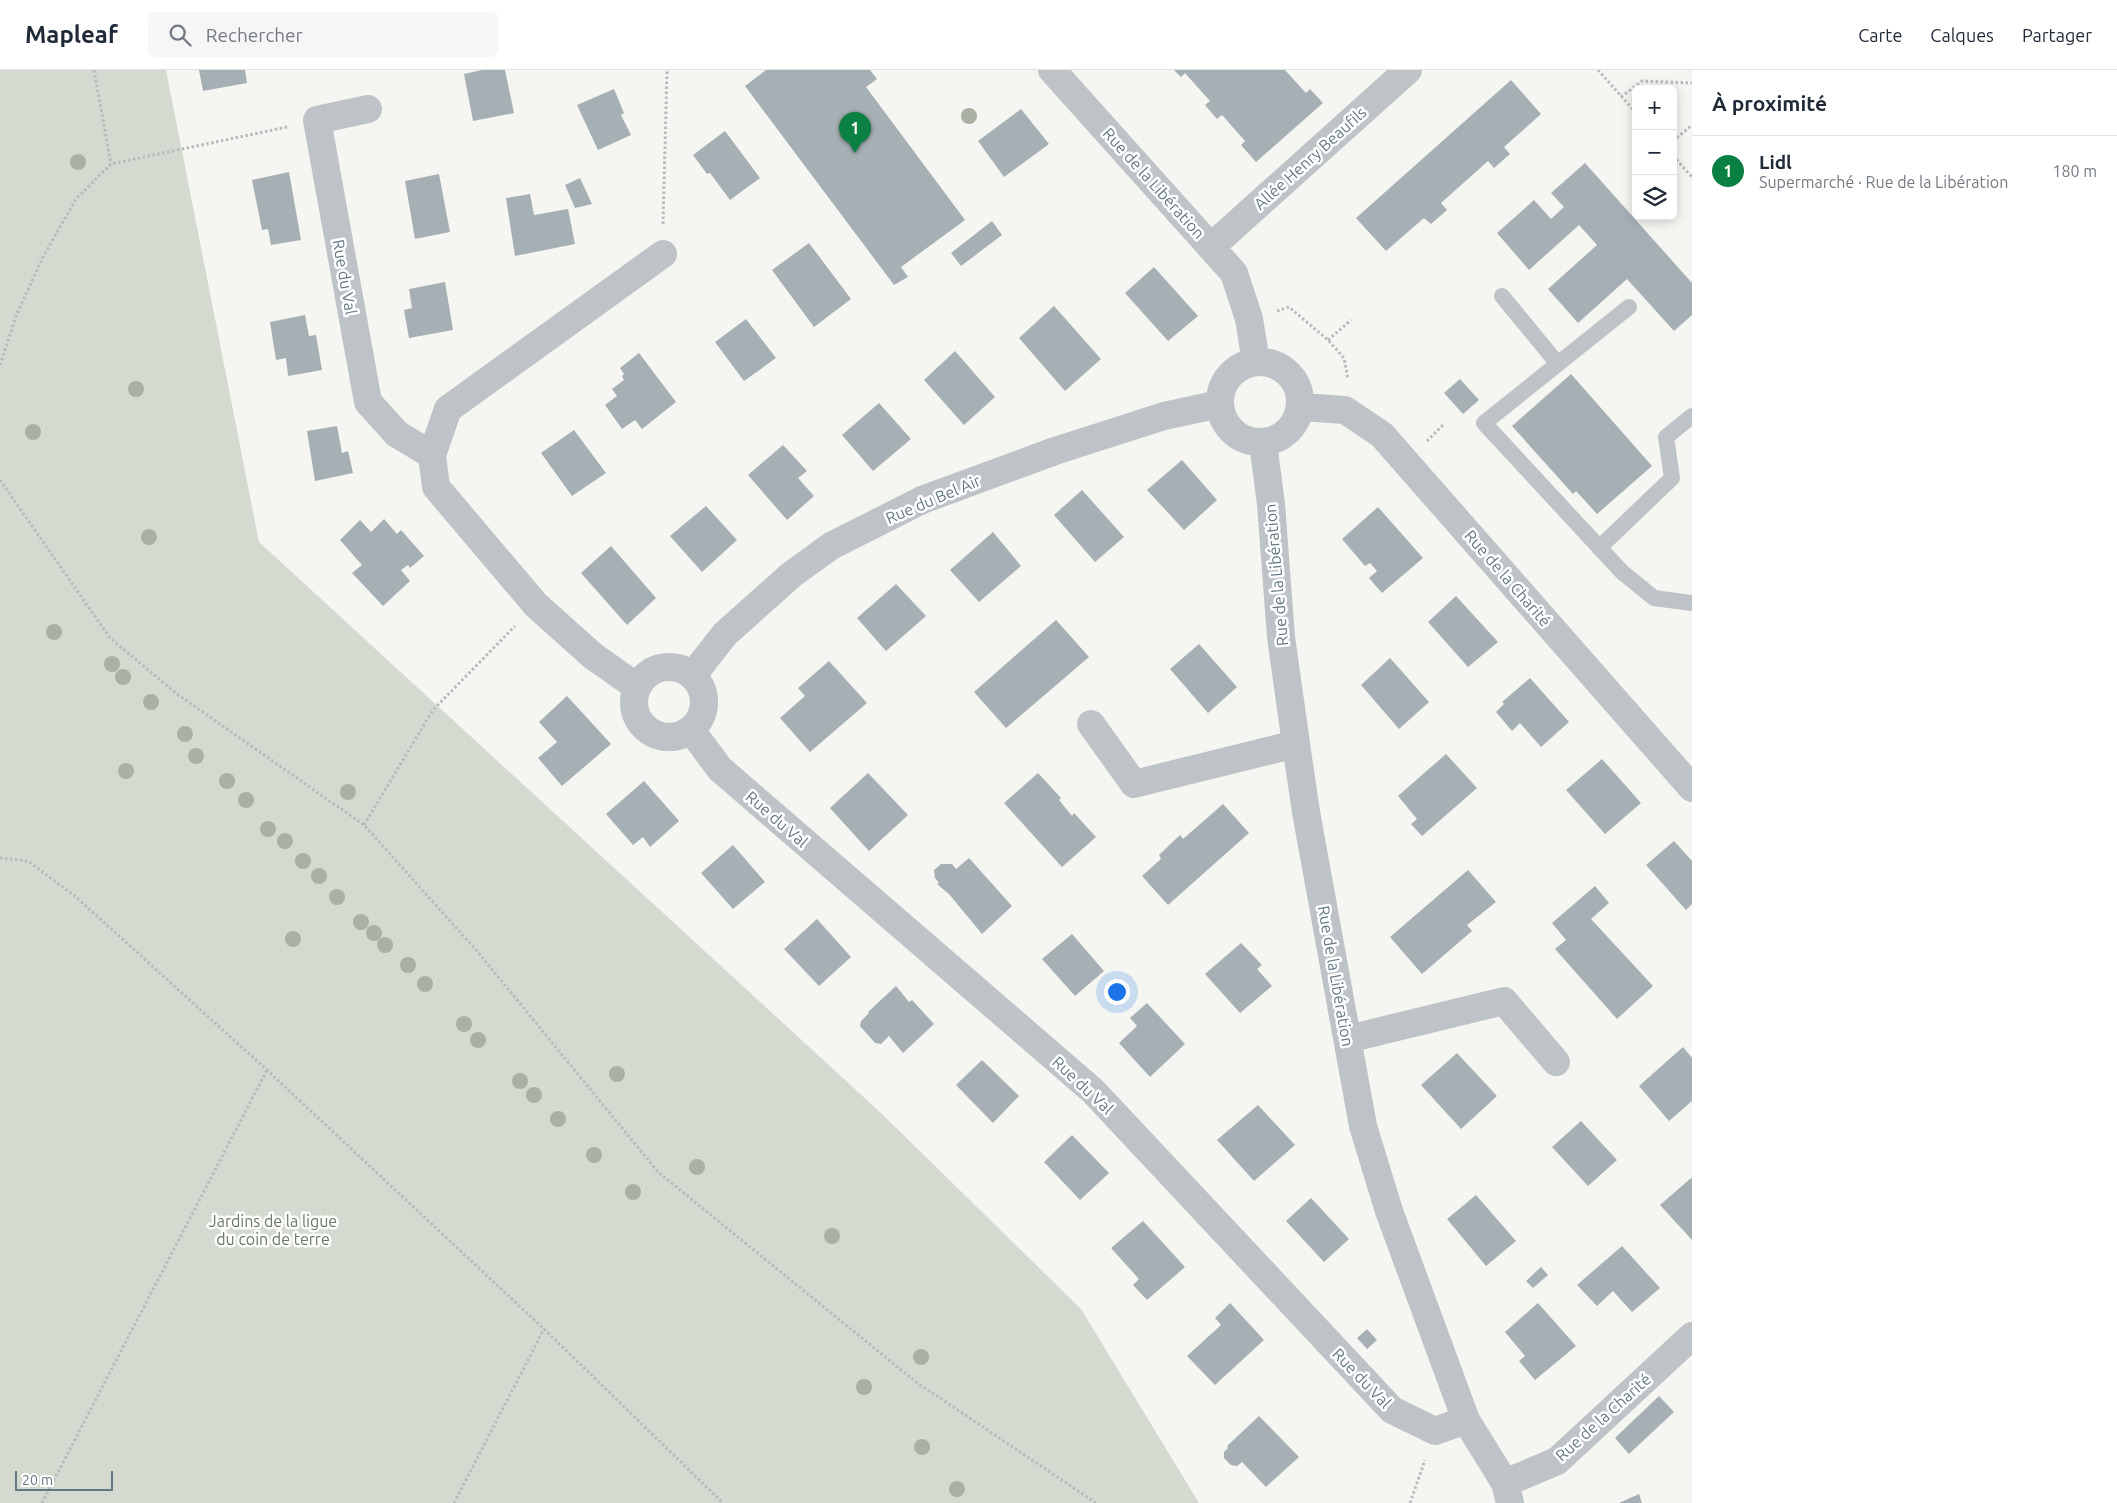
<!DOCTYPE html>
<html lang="fr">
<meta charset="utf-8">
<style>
body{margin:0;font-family:Ubuntu,sans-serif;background:#f6f6f7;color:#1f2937}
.controls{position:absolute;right:15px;top:15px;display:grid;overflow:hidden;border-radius:8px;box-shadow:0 2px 12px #0003}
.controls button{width:45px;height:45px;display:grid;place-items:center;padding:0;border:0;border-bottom:1px solid #e0e1e3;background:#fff;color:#1f2937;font:25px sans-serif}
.scale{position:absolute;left:15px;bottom:12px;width:98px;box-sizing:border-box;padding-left:5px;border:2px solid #637883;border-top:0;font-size:14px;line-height:18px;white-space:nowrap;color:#637883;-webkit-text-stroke:4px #fff;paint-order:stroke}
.you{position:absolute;left:1116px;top:921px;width:18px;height:18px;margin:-12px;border:4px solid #fff;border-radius:50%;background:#1a73e8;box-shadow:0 0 0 8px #1a73e833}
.badge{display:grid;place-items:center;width:32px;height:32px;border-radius:50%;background:#0b8043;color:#fff;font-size:16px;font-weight:700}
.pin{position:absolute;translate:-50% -41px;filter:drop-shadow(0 1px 2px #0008)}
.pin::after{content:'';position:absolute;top:26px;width:18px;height:15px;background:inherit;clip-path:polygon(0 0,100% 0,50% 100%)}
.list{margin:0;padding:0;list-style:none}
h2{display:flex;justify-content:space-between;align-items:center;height:65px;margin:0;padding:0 20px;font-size:21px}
h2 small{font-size:16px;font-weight:400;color:#747a83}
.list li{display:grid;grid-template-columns:32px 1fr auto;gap:15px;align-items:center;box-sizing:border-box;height:70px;padding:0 20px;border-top:1px solid #e0e1e3}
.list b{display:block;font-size:19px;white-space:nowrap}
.list p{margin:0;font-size:16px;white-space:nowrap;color:#747a83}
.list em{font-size:16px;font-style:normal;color:#747a83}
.icon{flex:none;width:28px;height:28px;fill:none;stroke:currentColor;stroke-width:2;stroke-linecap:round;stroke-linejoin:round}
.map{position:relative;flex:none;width:1692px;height:1433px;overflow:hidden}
header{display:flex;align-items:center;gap:30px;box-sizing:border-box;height:70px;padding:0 25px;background:#fff;border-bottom:1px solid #e0e1e3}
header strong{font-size:24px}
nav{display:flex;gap:28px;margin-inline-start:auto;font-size:18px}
.search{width:350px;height:45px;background:#f6f6f7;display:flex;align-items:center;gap:12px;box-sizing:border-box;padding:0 18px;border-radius:8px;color:#747a83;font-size:19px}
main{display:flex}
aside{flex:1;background:#fff}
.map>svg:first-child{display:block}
</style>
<header>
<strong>Mapleaf</strong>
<div class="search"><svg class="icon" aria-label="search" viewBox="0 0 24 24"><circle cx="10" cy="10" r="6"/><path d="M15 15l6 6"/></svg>Rechercher</div>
<nav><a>Carte</a><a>Calques</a><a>Partager</a></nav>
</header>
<main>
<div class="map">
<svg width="1692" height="1433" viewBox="0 0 1692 1433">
<rect width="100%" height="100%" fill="#f5f5f1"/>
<path fill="#d5dad0" d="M0,0h166l93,472 622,571 200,196 118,194h-1199z"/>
<path fill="#a6b0b4" d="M199,0h46l2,13 -44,8z
M482,0h23l9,43 -41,8 -9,-47z
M766,0h104l7,9 -11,8 99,133 -64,47 7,10 -14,8 -149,-199z
M1174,0h111l21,23 4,-4 13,14 -67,59 -15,-17 4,-4 -23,-26 -5,4 -12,-14 5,-4 -25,-28 -4,4z
M1511,10l30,34 -37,33 6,7 -16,14 -6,-7 -47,42 6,7 -16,14 -7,-6 -38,33 -30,-33z
M614,19l10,24 -3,2 10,20 -33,15 -21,-45z
M1021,39l28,35 -45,33 -26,-36z
M725,61l35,47 -30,22 -20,-27 -3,1 -14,-19z
M1585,93l107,120v32l-18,16 -47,-52 -49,44 -30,-34 49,-44 -18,-20 -50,45 -32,-37 37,-33 17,19 13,-12 -13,-14z
M289,102l12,68 -30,5 -3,-16 -6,1 -10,-50z
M439,104l11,58 -35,7 -10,-58z
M580,108l12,26 -17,4 -10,-23z
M530,124l4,21 34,-6 7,35 -60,12 -9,-58z
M992,151l10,14 -41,31 -10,-13z
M809,173l42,56 -37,28 -42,-57z
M1154,197l44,49 -30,25 -43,-48z
M445,212l8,48 -44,8 -5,-28 8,-2 -3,-19z
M1054,236l47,53 -36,32 -46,-53z
M305,245l4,21 7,-1 6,35 -34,6 -2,-18 -10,2 -6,-38z
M746,249l30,39 -32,23 -29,-39z
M955,281l40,46 -31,28 -40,-45z
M639,283l37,49 -34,27 -7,-9 -13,9 -17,-24 12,-9 -5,-7 12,-9 -2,-4 2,-2 -4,-6z
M1571,304l81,92 -55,48 -21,-23 -3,3 -61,-68z
M1460,309l19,21 -16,14 -19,-21z
M879,333l32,36 -38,32 -31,-36z
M337,356l5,27 6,-2 5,22 -38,8 -8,-50z
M574,360l32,43 -34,23 -31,-43z
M783,375l24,26 -9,7 16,18 -27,24 -39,-45z
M1182,390l35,40 -33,30 -37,-40z
M1082,420l42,47 -29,25 -41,-47z
M706,436l31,34 -35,32 -32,-36z
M1378,437l45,51 -41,35 -13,-15 8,-7 -7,-8 -5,3 -23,-27z
M384,449l13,15 4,-4 23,26 -14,12 -2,-3 -7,5 9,11 -27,25 -31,-33 10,-8 -22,-25 20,-20 11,12z
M993,462l28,34 -42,36 -29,-32z
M611,476l45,52 -29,27 -46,-52z
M896,514l30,32 -40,35 -29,-33z
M1456,526l42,46 -30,25 -40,-45z
M1056,550l33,37 -83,71 -32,-36z
M1199,574l38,43 -29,26 -38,-44z
M1390,588l39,44 -30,27 -38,-44z
M829,591l38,42 -57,49 -30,-34 25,-22 -7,-8z
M1530,608l39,44 -28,25 -21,-24 -8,8 -16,-19 8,-8 -2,-2z
M567,626l44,48 -49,42 -24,-28 19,-16 -18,-20z
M1446,684l31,34 -55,48 -11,-12 6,-5 -19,-23z
M1602,689l39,44 -36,31 -39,-44z
M868,703l40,42 -39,36 -39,-43z
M1038,703l23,25 -2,2 13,16 2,-3 22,24 -34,30 -58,-64z
M644,711l35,40 -29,26 -7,-10 -10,8 -27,-31z
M1223,734l26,29 -81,72 -26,-29 19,-17 -2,-4 21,-20 3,4z
M1674,771l18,20v43l-6,6 -40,-45z
M733,775l32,37 -32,27 -32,-36z
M969,788l43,48 -30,28 -33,-40 -12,-10 2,-1 -4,-5 -1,-8 7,-6h11l4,5z
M1468,800l28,32 -29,23 5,6 -50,43 -32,-37z
M1595,816l14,17 -18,16 62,67 -36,33 -62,-70 11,-9 -14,-17z
M817,849l34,38 -32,29 -35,-37z
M1072,864l32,37 -29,25 -33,-37z
M1241,873l21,22 -5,4 15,17 -32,27 -35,-39z
M896,916l13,16 3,-2 22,24 -31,29 -14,-17 -8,8 -6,-1 -15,-17 1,-5 8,-8 -1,-1z
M1147,933l38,41 -35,33 -31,-34 18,-17 -7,-8z
M1683,977l9,11v43l-23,20 -30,-35z
M1457,983l40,43 -36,33 -40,-44z
M982,990l37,36 -26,27 -37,-38z
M1258,1035l37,40 -41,36 -37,-41z
M1581,1051l36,39 -29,26 -36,-39z
M1072,1065l37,38 -29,27 -36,-38z
M1691,1108l1,1v61l-32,-35z
M1476,1125l40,46 -30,25 -39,-47z
M1311,1128l38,41 -25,23 -38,-41z
M1143,1151l42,46 -38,33 -14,-15 6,-6 -28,-31z
M1622,1176l38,42 -28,24 -19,-21 -16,15 -20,-21z
M1541,1197l7,8 -15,13 -7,-7z
M1230,1233l34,37 -49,45 -28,-29 34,-31 -6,-7z
M1538,1233l38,43 -41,34 -16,-19 6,-5 -20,-24z
M1367,1259l10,11 -10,9 -10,-11z
M1659,1326l15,16 -45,42 -14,-16z
M1259,1346l40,41 -33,30 -24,-25 -5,4 -6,-1 -7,-7v-6l4,-4 -1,-2z
M1639,1424l3,9h-23z"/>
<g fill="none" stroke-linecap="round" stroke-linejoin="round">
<path stroke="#b7bbbd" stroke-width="3" stroke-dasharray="2.5 2.5" stroke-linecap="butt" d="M94,0l17,94
M1598,0l38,43
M1621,27l21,-16 50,2
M1673,71l19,-16
M1673,86l19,21
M663,154l4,-154
M1277,241l12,-4 39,33 16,18 4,21
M1328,270l23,-20
M0,295l16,-49 27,-59 33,-58 35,-35 176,-37
M1427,371l17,-17
M0,410l110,158 67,56 187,131 113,126 181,221 258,210 180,121
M364,755l69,-115 82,-84
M0,788l28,3 48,36 191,173 277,259 179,174
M42,1433l225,-433
M454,1433l90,-174
M1410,1433l15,-43"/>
<path stroke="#bdc3c6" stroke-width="16" d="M1502,226l56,68
M1629,237l-145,116 138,149 32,26 38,5
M1599,478l73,-70 -6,-41 26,-21"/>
<path stroke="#bdc3c6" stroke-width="28" d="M1052,0l182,203 15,46 7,43
M368,39l-51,11 51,282 29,32 35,21 4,32 100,118 57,51 44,31
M1211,177l197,-177
M1220 332a40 40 0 1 1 80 0a40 40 0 1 1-80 0Z
M1301,337l44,3 37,25 310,353
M1263,373l8,61 10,133 15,107 10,68 57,314 26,85 77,209 39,63 5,20
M432,385l16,-46 215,-155
M634 632a35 35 0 1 1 70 0a35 35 0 1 1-70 0Z
M692,606l33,-42 66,-59 40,-29 91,-46 133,-49 109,-35 56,-12
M1091,654l43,60 162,-40
M691,660l29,39 373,322 299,319 43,21 31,-11
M1348,969l156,-38 52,61
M1505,1413l52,-22 135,-125"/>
</g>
<g fill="#a8b1a2">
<circle cx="969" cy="46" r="8"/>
<circle cx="78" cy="92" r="8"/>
<circle cx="136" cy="319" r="8"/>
<circle cx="33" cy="362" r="8"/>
<circle cx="149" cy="467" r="8"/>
<circle cx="54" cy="562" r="8"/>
<circle cx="112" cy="594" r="8"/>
<circle cx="123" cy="607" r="8"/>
<circle cx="151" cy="632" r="8"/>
<circle cx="185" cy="664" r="8"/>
<circle cx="196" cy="686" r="8"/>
<circle cx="126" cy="701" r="8"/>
<circle cx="227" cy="711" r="8"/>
<circle cx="348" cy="722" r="8"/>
<circle cx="246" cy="730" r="8"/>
<circle cx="268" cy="759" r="8"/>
<circle cx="285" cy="771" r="8"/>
<circle cx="303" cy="791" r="8"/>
<circle cx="319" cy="806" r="8"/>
<circle cx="337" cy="827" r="8"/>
<circle cx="361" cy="852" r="8"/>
<circle cx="374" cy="863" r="8"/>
<circle cx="293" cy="869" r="8"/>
<circle cx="385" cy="875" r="8"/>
<circle cx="408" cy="895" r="8"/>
<circle cx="425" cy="914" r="8"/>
<circle cx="464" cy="954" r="8"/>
<circle cx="478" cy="970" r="8"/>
<circle cx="617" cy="1004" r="8"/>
<circle cx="520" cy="1011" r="8"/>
<circle cx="534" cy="1025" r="8"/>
<circle cx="558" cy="1049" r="8"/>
<circle cx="594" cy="1085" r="8"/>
<circle cx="697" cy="1097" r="8"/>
<circle cx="633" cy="1122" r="8"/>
<circle cx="832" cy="1166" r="8"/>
<circle cx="921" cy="1287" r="8"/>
<circle cx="864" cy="1317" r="8"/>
<circle cx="922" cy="1377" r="8"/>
<circle cx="957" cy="1419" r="8"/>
</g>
<g text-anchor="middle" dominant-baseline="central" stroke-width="5" stroke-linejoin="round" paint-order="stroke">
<g font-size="16" fill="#637883" stroke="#fff">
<text transform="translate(1310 88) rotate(-42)">Allée Henry Beaufils</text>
<text transform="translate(1154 113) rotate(48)">Rue de la Libération</text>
<text transform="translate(345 207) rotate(80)">Rue du Val</text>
<text transform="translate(933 429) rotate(-23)">Rue du Bel Air</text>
<text transform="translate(1276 505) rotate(-95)">Rue de la Libération</text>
<text transform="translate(1508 508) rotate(49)">Rue de la Charité</text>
<text transform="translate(777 749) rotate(41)">Rue du Val</text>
<text transform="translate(1336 906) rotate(80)">Rue de la Libération</text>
<text transform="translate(1083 1015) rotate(43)">Rue du Val</text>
<text transform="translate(1362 1308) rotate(46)">Rue du Val</text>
<text transform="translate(1603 1347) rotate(-42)">Rue de la Charité</text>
</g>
<g font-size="16" fill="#697a62" stroke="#fff">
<text x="273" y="1151">Jardins de la ligue<tspan x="273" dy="18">du coin de terre</tspan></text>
</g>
</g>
</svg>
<div class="controls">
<button>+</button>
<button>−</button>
<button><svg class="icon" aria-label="layers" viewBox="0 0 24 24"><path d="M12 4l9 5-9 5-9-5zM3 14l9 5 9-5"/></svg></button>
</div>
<div class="scale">20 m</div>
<div class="you"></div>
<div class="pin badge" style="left:855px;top:83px">1</div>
</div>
<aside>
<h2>À proximité<small></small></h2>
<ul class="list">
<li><span class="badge">1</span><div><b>Lidl</b><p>Supermarché · Rue de la Libération</p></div><em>180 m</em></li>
</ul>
</aside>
</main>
